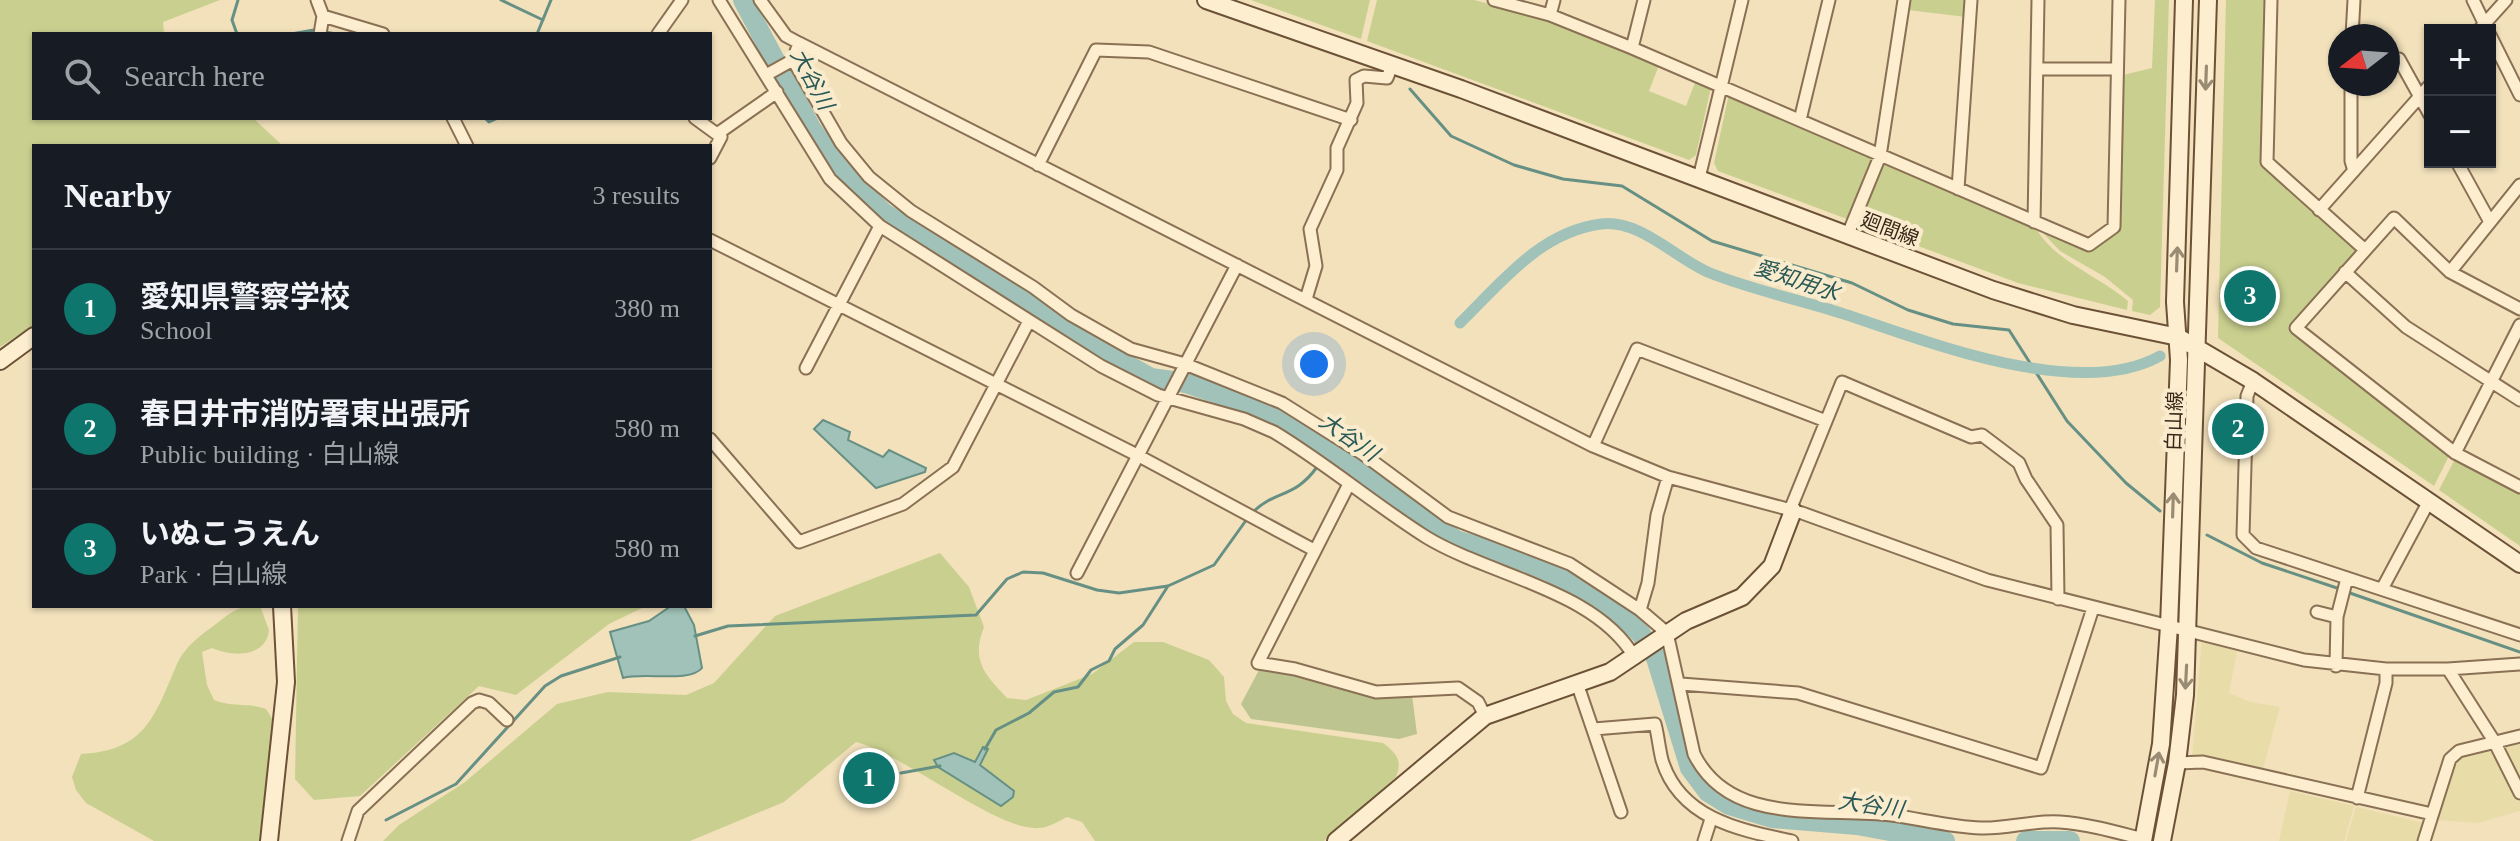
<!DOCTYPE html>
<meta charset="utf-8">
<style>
body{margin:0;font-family:"Times New Roman","Noto Sans JP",serif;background:#242831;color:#f1f3f6}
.controls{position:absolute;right:24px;top:24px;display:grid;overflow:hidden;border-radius:0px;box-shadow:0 2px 6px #0004}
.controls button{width:72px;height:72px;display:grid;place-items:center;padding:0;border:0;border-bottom:2px solid #363941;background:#171b24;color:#f1f3f6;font:40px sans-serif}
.compass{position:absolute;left:2328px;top:24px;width:72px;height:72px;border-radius:50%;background:#171b24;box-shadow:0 2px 6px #0004;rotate:253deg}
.you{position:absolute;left:1314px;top:364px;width:28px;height:28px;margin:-20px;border:6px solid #fff;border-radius:50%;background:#1a73e8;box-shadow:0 0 0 12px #1a73e833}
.badge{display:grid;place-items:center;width:52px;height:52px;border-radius:50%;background:#0f766e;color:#fff;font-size:26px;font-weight:700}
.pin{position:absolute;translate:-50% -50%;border:4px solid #fff;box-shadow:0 2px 8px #0006}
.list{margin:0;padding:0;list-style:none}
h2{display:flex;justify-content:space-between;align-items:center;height:104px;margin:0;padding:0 32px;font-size:34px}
h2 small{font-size:26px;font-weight:400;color:#9ea1a6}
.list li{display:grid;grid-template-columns:52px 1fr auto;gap:24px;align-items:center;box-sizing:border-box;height:120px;padding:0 32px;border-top:2px solid #363941}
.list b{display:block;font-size:30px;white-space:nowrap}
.list p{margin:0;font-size:26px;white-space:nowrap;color:#9ea1a6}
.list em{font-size:26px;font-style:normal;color:#9ea1a6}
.icon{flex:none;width:44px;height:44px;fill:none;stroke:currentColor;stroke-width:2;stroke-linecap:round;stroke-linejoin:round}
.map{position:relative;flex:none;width:2520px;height:841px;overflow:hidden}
.search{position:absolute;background:#171b24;box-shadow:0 2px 6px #0004;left:32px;top:32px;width:680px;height:88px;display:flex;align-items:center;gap:20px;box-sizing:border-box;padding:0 28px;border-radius:0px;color:#9ea1a6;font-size:30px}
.panel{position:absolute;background:#171b24;box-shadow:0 2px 6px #0004;left:32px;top:144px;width:680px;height:464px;border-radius:0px}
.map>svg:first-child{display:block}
</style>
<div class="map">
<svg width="2520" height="841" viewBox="0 0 2520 841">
<rect width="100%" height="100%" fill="#f2e1bb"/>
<path fill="#e8dda8" d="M2202,637l36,8 -9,48 21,9 30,5 -18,65 -70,-14z
M2520,741v39l-16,-32z
M2491,748l29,54v9l-42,12 -40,-3 18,-58 5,-5z
M2290,791l64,15 -10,35h-65z
M2356,807l68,16 -6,18h-72z"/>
<path fill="#c9d08f" d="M0,0h220l-57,22 1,12h-130v84h219l30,28h-249v179l-34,22z
M1251,0h119l-9,39z
M1377,0h97l77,20 108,45 -10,26 37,15 10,-26 15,7 -15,68 -7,5 -322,-119z
M1909,0h58l-1,17 -58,-7z
M2155,0h14l-9,307 -10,8 -18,-4 1,-11 -28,-23 -45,-26 -17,-18 47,17 30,-23 3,-152 29,-7z
M2226,0h40l-5,164 94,84v5l-65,73 1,5 158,125 -15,30 -216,-148z
M1729,94l140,61 3,6 -25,58 -129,-48 -4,-8z
M1886,163l150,65c18,33 63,48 92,73l-1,9 -109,-27 -162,-60 24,-58z
M2455,459l65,34v53l-81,-56z
M940,553l29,34 15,40c-13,33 0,47 23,71l19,2 66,-26 42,-32h29l46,18 15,17 2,24 7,13 13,9 137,20c13,10 20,17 13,34l-72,64h-229l-13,-19 -15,-5c-8,4 -19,11 -28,11 -40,4 -134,-73 -183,-86l-72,60 -94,39h-307l16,-16 66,-43 92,-78 51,-12 78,3 28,-12 61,-67z
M260,606l9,24c-3,28 -37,27 -57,18l-10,4 5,33 7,15c20,8 34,2 52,9l7,11 -14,121h-105l-68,-38 -10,-13 -4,-13 9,-23c65,-3 74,-39 96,-90 8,-18 24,-29 39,-40 17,-13 22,-18 44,-18z
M298,606h348l-37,18 -93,71 -37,-9 -119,110 -46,4 -19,-21z"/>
<path fill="#bec48f" d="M1259,670l36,2 58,20 59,3 5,39 -18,5 -148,-20 -10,-15z"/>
<path fill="#a0c2b8" stroke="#679085" stroke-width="2" d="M823,420l27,12 -2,8 35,17 6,-7 37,18 -1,4 -49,16 -62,-59z
M671,606h13l10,19 8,43c-12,15 -59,4 -79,10l-13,-46 39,-11z
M983,747l5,2 -8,16 34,26 -1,6 -12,9 -63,-39 -4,-7 20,-7 21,9z"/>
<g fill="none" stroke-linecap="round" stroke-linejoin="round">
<path stroke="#679085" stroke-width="3" d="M501,0l42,20
M237,34l-5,-14 6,-20
M291,34l23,-4 22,4
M537,34l14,-34
M1410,89l41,47 63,29 49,14 59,7 90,55 140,42 56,27 45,14 56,6 58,91 59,62 34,28
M485,118l4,4 9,-4
M1252,513c24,-24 42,-14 65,-46
M2207,535l55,28 78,26
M2347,592l173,60
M695,636l33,-10 248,-11 31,-36 16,-7 20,1 54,17 22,3 49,-7 46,-21 33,-46
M985,749l11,-19 33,-17 25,-21 24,-5 13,-17 18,-9 6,-12 28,-24 25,-39
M901,773l39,-7
M386,820l70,-36 89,-98 16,-10 59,-19"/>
<path stroke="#a0c2b8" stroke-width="11" d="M1460,323c42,-41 80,-91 141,-99 39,-5 75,35 109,49 43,17 90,27 134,41 83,27 234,88 316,42"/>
<path stroke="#a0c2b8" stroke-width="20" d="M743,0l68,128 28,40 45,45 119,71 67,49 81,45 35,5 85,29 58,36 127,92 52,15 42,17 64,37 27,25 15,24 34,110 18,24 21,13 43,13 85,7 88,16
M2026,841h44"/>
<defs>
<path id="street" d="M317,0l6,16 -3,18
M719,0l111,179 50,47 221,140 57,29 86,24 30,13c53,32 100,72 152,105 64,39 170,53 209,121
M760,0l26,36 13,7 794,403 75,31 134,36 185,67 317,80 82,9h62l46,72 26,52
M1494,0l56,15 82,33 457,197 25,-18 5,-227
M2271,0l-4,162 97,87
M2473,0l14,29
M1550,15l4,-15
M323,16l60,18
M2479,30l27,-30
M658,34l24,-34
M2490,35l30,60
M2352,36l2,-36
M1632,48l12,-48
M2388,58l11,1 31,56
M793,60l48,83 28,34 42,34 122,76 38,28 60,34 54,15 97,39 81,51 85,63 122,47 70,46 27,23 27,121c36,73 129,53 197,61 30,4 59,12 90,13 26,1 53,-8 79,-6 28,2 56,10 83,17
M2038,69h79
M766,75l27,-15 6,-17
M2351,84v77l3,10
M453,118l14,28
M695,118l26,19 -11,21
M1800,120l29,-120
M717,134l60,-42
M2457,162l33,60
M1038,165l58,-115 53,2 202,68
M1699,178l43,-178
M1958,189l13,-189
M2319,210l111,-125
M2034,222l4,-222
M1848,234l32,-78 24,-156
M710,240l427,215 177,95
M2345,272l61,55 114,73
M2450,272l70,-87
M1306,299l10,-33 -6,-37 27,-59v-22l20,-45 -1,-23 8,-4 23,2 5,-12
M2520,309l-70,-37 -56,-54 -98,110 159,125 65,34
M806,368l74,-142
M2253,381l-6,15 -4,139 13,13 264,87
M710,439l89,103 104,-38 50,-37 76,-146
M1593,446l44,-97 189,72
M2455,453l65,-128
M1349,484l-91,179 37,6 81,23 82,-4 20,14 7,14
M1790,510l52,-128 129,55 11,-2 37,28 7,16 31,46 1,74
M1077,573l160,-308
M2382,589l47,-88
M1640,610l8,-27 9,-68 11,-38
M2317,612l20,5
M2336,666l1,-49 10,-39
M2448,669l72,-5
M1681,684l117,9 243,75 52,-160
M1578,686l43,126
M1594,729l61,-5c3,11 4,24 7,36 18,59 78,70 130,81
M2177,763l26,-1 229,52
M2357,798l29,-115v-14
M348,841l10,-30 114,-108 7,-3 10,3 18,17
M1704,841l7,-22
M2424,841l26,-82 9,-8 61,-15"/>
<path id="secondary" d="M1206,0l255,89 532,201 80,25 105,22 75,44 267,183
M0,361l34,-25
M269,841l17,-159 -4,-76
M1336,841l149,-125 125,-44 76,-51 56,-24 30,-31 21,-55
M2143,841l18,-97 8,-118 10,-266 -4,-58 9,-302
M2162,841l15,-78 8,-68 23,-695"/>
</defs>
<use href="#street" stroke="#8a7054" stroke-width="15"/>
<use href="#secondary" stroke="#6c5137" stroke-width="20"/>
<use href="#street" stroke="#fceecf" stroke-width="11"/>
<use href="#secondary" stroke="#fceecf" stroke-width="16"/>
</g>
<defs><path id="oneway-shaft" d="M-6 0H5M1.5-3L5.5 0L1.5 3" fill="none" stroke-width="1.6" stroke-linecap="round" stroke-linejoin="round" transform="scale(2)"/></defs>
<g stroke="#9a8b74">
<use href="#oneway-shaft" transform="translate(2206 78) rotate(92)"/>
<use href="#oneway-shaft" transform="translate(2177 259) rotate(-88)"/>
<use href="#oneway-shaft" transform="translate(2173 505) rotate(-88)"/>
<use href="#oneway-shaft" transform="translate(2186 677) rotate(93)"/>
<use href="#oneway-shaft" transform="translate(2157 764) rotate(-80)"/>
</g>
<g text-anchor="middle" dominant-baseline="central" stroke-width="8" stroke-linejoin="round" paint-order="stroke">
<g font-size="20" fill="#38281a" stroke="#f9ebcc">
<text transform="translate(1890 229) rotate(21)">廻間線</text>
<text transform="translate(2174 421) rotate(-88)">白山線</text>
</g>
<g font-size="22" font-style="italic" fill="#285956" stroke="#f9ebcc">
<text transform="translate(812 79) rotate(62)">大谷川</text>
<text transform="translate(1797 280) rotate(18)">愛知用水</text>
<text transform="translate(1349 437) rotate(35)">大谷川</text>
<text transform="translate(1871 805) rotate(8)">大谷川</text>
</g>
</g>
</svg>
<div class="controls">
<button>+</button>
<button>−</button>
</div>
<svg class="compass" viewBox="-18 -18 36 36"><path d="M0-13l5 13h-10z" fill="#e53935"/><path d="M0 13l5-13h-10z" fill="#9ea1a6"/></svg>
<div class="you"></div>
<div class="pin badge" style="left:869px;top:778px">1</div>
<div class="pin badge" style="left:2238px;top:429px">2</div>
<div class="pin badge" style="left:2250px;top:296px">3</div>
<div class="search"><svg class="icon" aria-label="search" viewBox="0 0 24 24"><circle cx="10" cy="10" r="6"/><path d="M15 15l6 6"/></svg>Search here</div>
<section class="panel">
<h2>Nearby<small>3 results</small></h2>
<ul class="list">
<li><span class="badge">1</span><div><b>愛知県警察学校</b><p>School</p></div><em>380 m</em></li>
<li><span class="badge">2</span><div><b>春日井市消防署東出張所</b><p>Public building · 白山線</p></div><em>580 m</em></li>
<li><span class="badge">3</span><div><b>いぬこうえん</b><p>Park · 白山線</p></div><em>580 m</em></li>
</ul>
</section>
</div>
